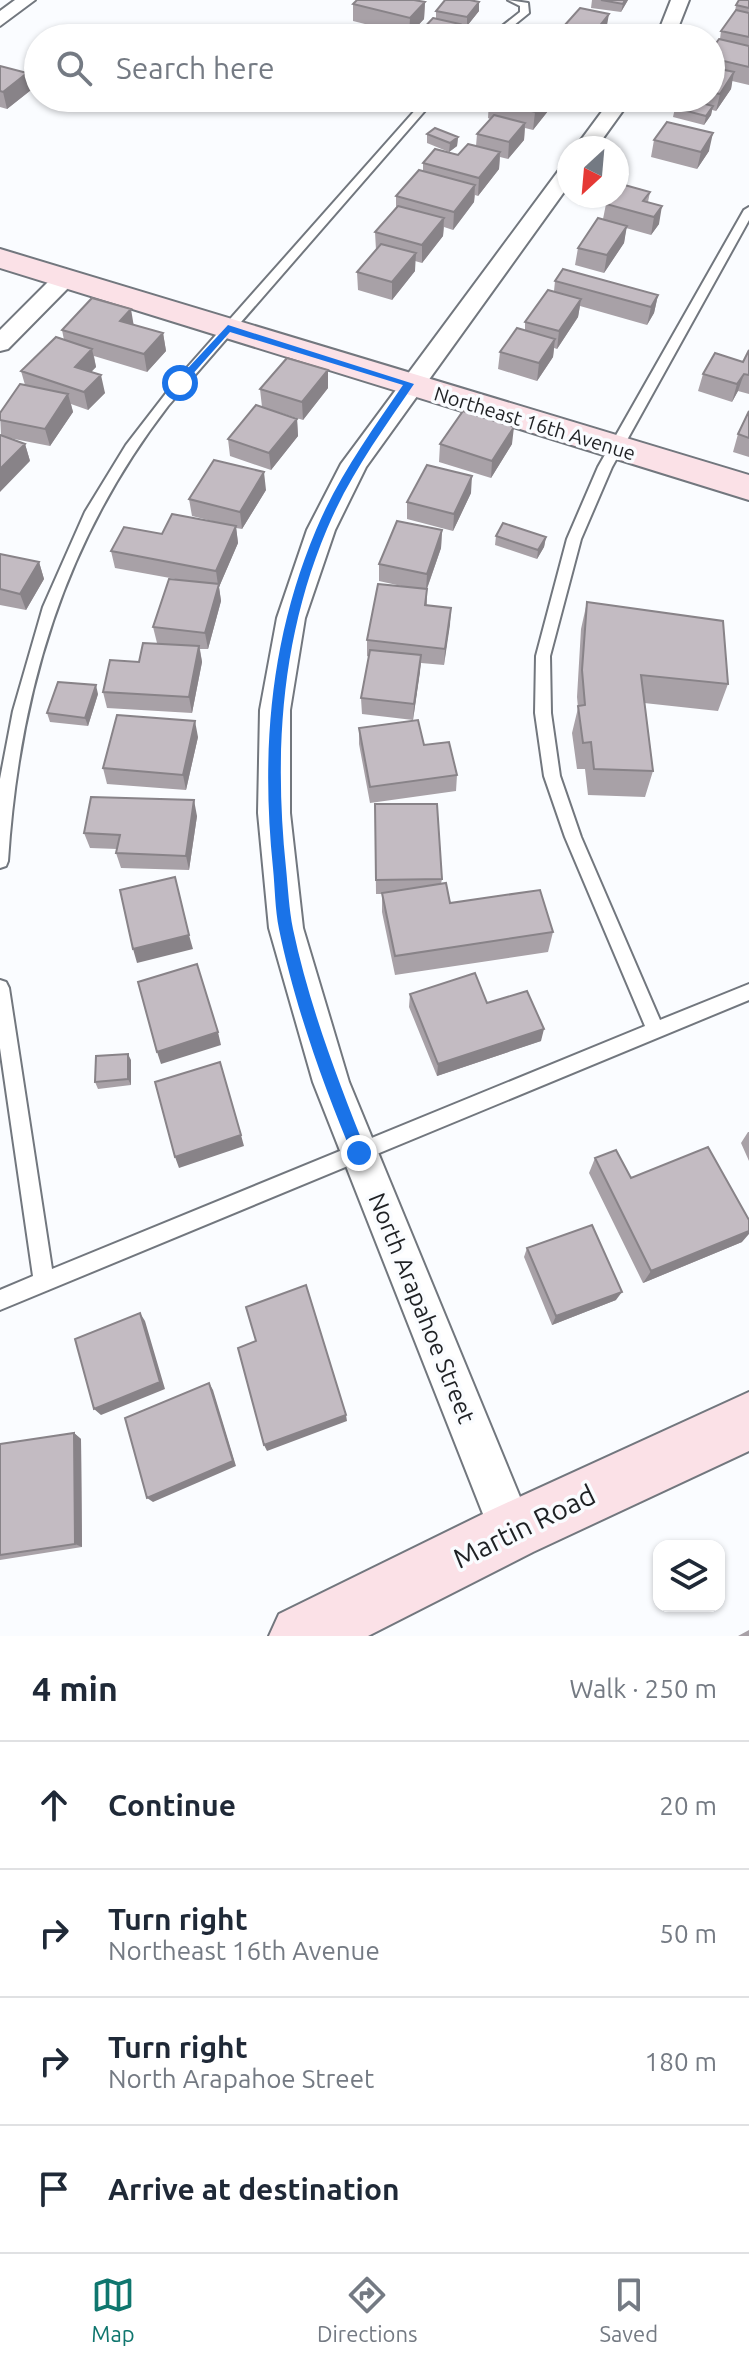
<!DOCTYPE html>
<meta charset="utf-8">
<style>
body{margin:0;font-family:Ubuntu,sans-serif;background:#f6f6f7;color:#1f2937}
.controls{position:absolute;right:24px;bottom:24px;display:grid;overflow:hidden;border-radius:16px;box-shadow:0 2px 6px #0004}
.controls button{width:72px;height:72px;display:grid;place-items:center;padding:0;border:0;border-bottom:2px solid #e0e1e3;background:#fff;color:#1f2937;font:40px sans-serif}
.compass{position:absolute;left:557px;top:136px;width:72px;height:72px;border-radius:50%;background:#fff;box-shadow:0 2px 6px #0004;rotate:206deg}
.stop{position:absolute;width:24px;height:24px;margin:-18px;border:6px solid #1a73e8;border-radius:50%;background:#fff}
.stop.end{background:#1a73e8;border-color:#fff;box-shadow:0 2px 8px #0008}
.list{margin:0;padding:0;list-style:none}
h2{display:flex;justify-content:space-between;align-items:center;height:104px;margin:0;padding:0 32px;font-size:34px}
h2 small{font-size:26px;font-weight:400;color:#747a83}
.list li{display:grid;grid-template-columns:52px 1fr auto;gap:24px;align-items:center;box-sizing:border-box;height:128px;padding:0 32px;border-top:2px solid #e0e1e3}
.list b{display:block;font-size:30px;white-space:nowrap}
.list p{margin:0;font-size:26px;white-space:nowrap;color:#747a83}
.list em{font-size:26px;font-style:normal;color:#747a83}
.icon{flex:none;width:44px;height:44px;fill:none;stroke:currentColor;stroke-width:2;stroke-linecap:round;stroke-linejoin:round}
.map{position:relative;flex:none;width:749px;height:1636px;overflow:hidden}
.search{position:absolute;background:#fff;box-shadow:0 2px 6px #0004;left:24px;right:24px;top:24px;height:88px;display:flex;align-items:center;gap:20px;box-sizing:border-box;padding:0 28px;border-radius:44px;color:#747a83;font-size:30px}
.sheet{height:616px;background:#fff}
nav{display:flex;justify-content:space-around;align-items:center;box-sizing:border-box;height:112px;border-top:2px solid #e0e1e3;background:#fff;font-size:22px;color:#747a83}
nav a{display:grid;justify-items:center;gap:4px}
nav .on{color:#0f766e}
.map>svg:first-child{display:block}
</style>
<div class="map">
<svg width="749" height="1636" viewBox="0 0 749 1636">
<rect width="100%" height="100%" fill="#fafcff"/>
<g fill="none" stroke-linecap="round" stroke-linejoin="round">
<defs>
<path id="lane" d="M508,0l20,3 1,10 -31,25h-11l33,-26v-6z
M426,98h10l-268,308c-104,135 -149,286 -160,455l-2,5 -6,2v-89l13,-68 30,-104 42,-95 41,-67 51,-66z
M749,207v13l-137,247 -31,72 -31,117 1,57 9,63 21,61 79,183 89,-36v16l-749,310v-20l33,-14 -33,-228v-68l6,2 3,6 43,281 593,-243 -80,-189 -21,-61 -9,-63 1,-57 31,-117 31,-72 146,-257z"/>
<path id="street" d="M15,0h20l-35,26v-15z
M671,0h18l-15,38h-18z
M612,98h20l-36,50h-21z
M569,164v21l-203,282 -31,63 -30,88 -15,92v103l13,115 46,154 185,449 -6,16 -16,6 -16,-6 -183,-465 -44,-154 -11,-115 2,-103 17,-92 30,-88 34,-66 221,-298z
M65,271l8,2 3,5 -3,5 -65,66 -8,2v-21l57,-57z"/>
<path id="secondary" d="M0,249l749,226v25l-749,-232z
M749,1392v59l-216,101 -165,84h-99l10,-22 212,-104z"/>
</defs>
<use href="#lane" stroke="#72777e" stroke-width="4"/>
<use href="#street" stroke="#72777e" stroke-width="4"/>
<use href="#secondary" stroke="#72777e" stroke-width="4"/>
<use href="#lane" fill="#fff" fill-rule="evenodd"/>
<use href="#street" fill="#fff" fill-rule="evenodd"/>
<use href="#secondary" fill="#fbe1e7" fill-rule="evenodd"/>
</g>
<path fill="#a8a1a7" d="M592,0h36l-7,12 -30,-4z
M749,0v85l-17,-4 -1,8 -15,22 -4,-1 -1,5 -7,10 -31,-8 2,-9 11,-10h25v-48l9,-11 1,-8 14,-19 1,-7z
M425,2l-1,17 -15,16 -56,-14v-17z
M436,11h43l-12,15 -8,-1v8l-5,5h-34v-6l16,-14z
M564,26l42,5 -5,7h-60l23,-4z
M0,66l27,7 4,17 -24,19 -7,-2z
M489,101l59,10 -15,19 -8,-2 -1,12 -16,19 -8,-2 -1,12 -21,27 -3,-1 -1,7 -21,28 -9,-3 -1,9 -21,27 -7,-2v10l-23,29 -34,-10 -1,-18 19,-22 -1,-18 21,-25v-11l27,-25v-8l35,-8 18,-9 1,-12 13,-15 -2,-1z
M427,134l31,3 -1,9 -8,6 -22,-9z
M654,140l55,11 -12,18 -46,-12z
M650,192l-2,10 11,22 -8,11 -25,-7 -2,15 -20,30 -29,-8 3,-17 25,-29 3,-15z
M555,281l103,14 -4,18 -7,12 -67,-19 -2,11 -21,32 -3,-1 -1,9 -16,24 -39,-12 2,-17 25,-22v-8l29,-31z
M134,325l29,8 3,18 -19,21 -53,-16 2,11 -5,5 14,21 -17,17 -17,-6 2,8 -23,34 -41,-8 16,6 5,17 -29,-26 -1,-22 25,-28 -4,-14 43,-31 -2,-10z
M749,350v44l-11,-3 -6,11 -34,-11 5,-17 40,-12z
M328,388l-25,32 -41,-13 -2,-18z
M749,411v46l-16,-5 5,-18z
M297,419l1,17 -27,34 -41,-14 -2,-17z
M440,444h72l-21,34 -52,-16z
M266,490l-24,39 -6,-1 2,15 -19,44 2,14 -13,48h-8l2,13 -10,51 -85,-5 -4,-16 36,-30 18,-19 -4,-16 28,-47 -66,-12 -4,-17 51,-17 54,-12 -24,-6 -3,-17z
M471,493l-18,38 -46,-12v-17z
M442,530l-1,18 -14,41v17l24,2 -7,57 -23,-2 -8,57 -51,-6 -1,-16 8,-41 -2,-1v-16l39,-53 -27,-6v-17z
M496,536l50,1 -2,10 -7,12 -42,-14z
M0,554l39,8 5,17 -18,31 -26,-5z
M587,602l141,82 -10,27 -74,-8 9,68 -8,26 -57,-2 -3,-26h-8l-5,-36 6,-25 -1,-11 4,-68z
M98,694l-10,32 -38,-4 -3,-9z
M359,728l65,17 33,30 -1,16 -86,12 -11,-59z
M198,737l-12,53 -79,-6 -4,-16z
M375,804l67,75 -1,5 9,19 103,29 -5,20 -153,23 -13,-63v-18h-6z
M197,816l-8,54 -68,-2 -5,-15 1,-4 -27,-1 -6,-15z
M410,994l77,9 54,38 -104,35 -28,-69z
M131,1060v25l-33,4 -3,-7z
M748,1132h1v29l-8,-18z
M595,1158l36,20 111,64 -99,41 -54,-110z
M527,1248l89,52 -64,25 -28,-68z
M74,1433l7,6 1,108 -82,13v-116z
M749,1630v6h-11z"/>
<path fill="#888388" d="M625,0h3l-7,12 2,-8z
M425,2l-1,17 -15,16 1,-17z
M479,2v9l-12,15v-9z
M609,14l-3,17 -5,7h-8l1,-5z
M460,24l-1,9 -5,5h-8z
M734,72l-3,17 -15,22 4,-17z
M27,73l4,17 -24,19 -4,-17z
M546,98h3l-1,13 -15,19 2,-18z
M713,106l-2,9 -7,10 2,-9z
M525,123l-1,17 -16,19 1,-17z
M713,133l-4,18 -12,18 4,-17z
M458,137l-1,9 -8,6 1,-9z
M500,152l-1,17 -21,27 1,-18z
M475,185l-1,17 -21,28 1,-18z
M662,206l-3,18 -8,11 3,-18z
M444,218l-1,18 -21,27v-18z
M627,226l-3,17 -20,30 3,-18z
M416,253l-1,18 -23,29v-18z
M658,295l-4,18 -7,12 4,-18z
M581,299l-3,18 -21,32 2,-18z
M131,309l3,18 -14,-6z
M163,333l3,18 -19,21 -3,-18z
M555,339l-2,18 -16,24 2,-18z
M92,349l4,18 -17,17 -4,-17z
M328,370v18l-25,32 -1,-18z
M744,374l-6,17 -6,11 5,-18z
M101,375l4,18 -17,17 -4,-18z
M68,394l5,18 -23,34 -5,-17z
M297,419l1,17 -27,34 -2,-17z
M514,427l-2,17 -21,34 1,-17z
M25,444l5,17 -30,31v-23z
M264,472l2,18 -24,39 -2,-17z
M472,476l-1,17 -18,38 1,-17z
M236,526l2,17 -19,44 2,14 -13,48 -3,-16 13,-48 -2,-14z
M442,530l-1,18 -15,43 1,-17z
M546,537l-2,10 -7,12 1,-9z
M39,562l5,17 -18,31 -6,-16z
M451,608l-1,17 -6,40 1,-16z
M199,646l3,16 -10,51 -3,-16z
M421,655l-1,17 -7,48 1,-16z
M96,685l2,9 -10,32 -3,-8z
M195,721l3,16 -12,53 -3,-15z
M194,800l3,16 -8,54 -3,-14z
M189,935l4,14 -56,14 -4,-14z
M544,1029l-3,12 -104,35 1,-12z
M218,1032l3,13 -60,19 -4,-12z
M128,1054l3,6v25l-3,-6z
M241,1135l3,11 -65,22 -4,-11z
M749,1231v3l-7,8 -99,41 8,-12z
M622,1292l-6,8 -64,25 4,-9z
M140,1313l5,8 20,68 -64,26 -7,-6z
M209,1383l4,7 23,76 -83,36 -6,-4z
M346,1415l1,6 -80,30 -3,-6z
M74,1433l7,6 1,108 -7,-3z"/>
<path fill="#c3bbc2" stroke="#888388" stroke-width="2" d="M357,0h57l11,2 -15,16 -57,-14z
M445,0h25l9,2 -12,15 -31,-6z
M601,0h24l-2,4z
M739,0h10v8l-13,-3z
M580,8l29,6 -15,19 -30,-7z
M736,10l13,3v24l-28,-6z
M433,18l27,6 -14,14 -26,-6z
M271,27l28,7 -4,4h-36z
M548,30l35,8h-42z
M719,39l30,7v21l-38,-9v-8z
M0,66l27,7 -24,19 -3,-1z
M711,67l23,5 -14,22 -9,-2z
M491,98h55l-11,14 -46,-11z
M682,98l31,8 -7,10 -31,-8z
M494,115l31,8 -16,19 -32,-8z
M667,122l46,11 -12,19 -47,-12z
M435,128l23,9 -8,6 -23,-9z
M468,144l32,8 -21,26 -56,-15 12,-14 23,6z
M419,170l56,15 -21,27 -58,-16z
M621,184l29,8 -7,9 19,5 -8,11 -48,-13 5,-8h6v-8z
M398,206l46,12 -22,27 -47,-13z
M598,218l29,8 -20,29 -29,-7z
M381,244l35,9 -24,29 -35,-10z
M563,269l95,26 -7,12 -96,-26z
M548,290l33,9 -22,32 -34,-9z
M92,298l39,11 -11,12 43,12 -19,21 -82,-24z
M517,328l38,11 -16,24 -39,-11z
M56,337l36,12 -17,18 26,8 -17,17 -63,-21z
M749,350v25l-5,-1 -7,10 -34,-10 12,-21 28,9z
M287,358l41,12 -26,32 -42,-13z
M20,384l48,10 -23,35 -45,-9v-7z
M256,405l41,14 -28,34 -41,-14z
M463,411l51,16 -22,34 -52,-17z
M749,411v27l-11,-4z
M0,435l25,9 -25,25z
M214,460l50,12 -24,40 -51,-13z
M427,465l45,11 -18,38 -47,-12z
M172,514l64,12 -20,45 -105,-20 13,-24 38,7z
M397,521l45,9 -15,44 -48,-10z
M503,523l43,14 -8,13 -42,-14z
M0,554l39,8 -19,32 -20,-5z
M169,579l50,5 -14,49 -52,-6z
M378,584l49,5 -2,16 26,3 -6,41 -78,-9z
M587,602l136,19 5,63 -87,-9 12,96 -59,-2 -3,-27 -8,1 -5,-37 7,-1 -3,-35z
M143,643l56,3 -10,51 -86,-5 7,-32 29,2z
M370,650l51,5 -7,49 -53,-6z
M58,682l38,3 -11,33 -38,-5z
M117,715l78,6 -12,54 -80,-7z
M418,720l6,25 25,-3 8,33 -87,12 -11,-59z
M91,797l103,3 -8,56 -70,-3 4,-18 -36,-2z
M375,804h62l5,75 -66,1z
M175,877l14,58 -56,14 -13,-59z
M446,883l4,20 90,-13 13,42 -158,24 -13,-63z
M197,964l21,68 -61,20 -19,-70z
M475,973l12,30 40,-12 17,38 -106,35 -28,-70z
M128,1054v25l-33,3 1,-26z
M220,1062l21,73 -66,22 -20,-75z
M708,1147l41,73v11l-98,40 -56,-113 21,-8 15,28z
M592,1225l30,67 -66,24 -29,-68z
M306,1285l40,130 -82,30 -26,-97 18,-7 -10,-34z
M140,1313l20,69 -66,27 -19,-70z
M209,1383l24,78 -86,37 -22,-80z
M74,1433l1,111 -75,11v-111z"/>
<path fill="#1a73e8" d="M228,325l186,59c-32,47 -65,92 -87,145 -46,109 -53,224 -41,339 2,20 3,41 7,61 16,76 45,152 74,224l-8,8 -5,-3c-30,-70 -60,-155 -75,-229 -4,-20 -4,-41 -6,-61 -12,-116 -3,-229 43,-338 22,-53 55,-98 87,-145l-173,-53 -47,53h-7v-4z"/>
<g text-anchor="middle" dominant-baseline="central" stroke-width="7" stroke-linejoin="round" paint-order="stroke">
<g font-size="20" fill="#1f2124" stroke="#fafcff">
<text transform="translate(535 423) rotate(17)">Northeast 16th Avenue</text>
</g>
<g font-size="24" fill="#1f2124" stroke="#fafcff">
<text transform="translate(422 1308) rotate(68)">North Arapahoe Street</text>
</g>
<g font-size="28" fill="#1f2124" stroke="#fafcff">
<text transform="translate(524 1526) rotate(-26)">Martin Road</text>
</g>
</g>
</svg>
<div class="controls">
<button><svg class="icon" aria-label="layers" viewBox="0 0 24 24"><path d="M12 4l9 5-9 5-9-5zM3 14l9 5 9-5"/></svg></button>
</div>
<svg class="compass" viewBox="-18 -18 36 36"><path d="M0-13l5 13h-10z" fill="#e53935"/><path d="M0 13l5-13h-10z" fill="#747a83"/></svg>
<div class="stop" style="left:180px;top:383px"></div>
<div class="stop end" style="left:359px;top:1153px"></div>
<div class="search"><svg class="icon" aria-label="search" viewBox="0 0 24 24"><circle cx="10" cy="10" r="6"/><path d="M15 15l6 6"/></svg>Search here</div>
</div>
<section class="sheet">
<h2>4 min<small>Walk · 250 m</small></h2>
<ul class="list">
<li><svg class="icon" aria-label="ahead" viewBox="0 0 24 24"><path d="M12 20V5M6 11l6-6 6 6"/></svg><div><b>Continue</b></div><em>20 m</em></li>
<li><svg class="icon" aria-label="right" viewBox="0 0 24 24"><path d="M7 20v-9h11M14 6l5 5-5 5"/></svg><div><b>Turn right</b><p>Northeast 16th Avenue</p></div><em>50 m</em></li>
<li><svg class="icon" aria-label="right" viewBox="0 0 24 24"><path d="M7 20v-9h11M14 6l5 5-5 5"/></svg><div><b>Turn right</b><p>North Arapahoe Street</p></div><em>180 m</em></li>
<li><svg class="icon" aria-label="arrive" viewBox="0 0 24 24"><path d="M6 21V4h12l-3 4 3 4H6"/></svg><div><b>Arrive at destination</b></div></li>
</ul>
</section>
<nav>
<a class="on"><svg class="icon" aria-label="map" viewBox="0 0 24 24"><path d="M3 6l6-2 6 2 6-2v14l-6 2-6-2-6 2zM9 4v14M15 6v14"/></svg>Map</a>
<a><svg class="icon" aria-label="directions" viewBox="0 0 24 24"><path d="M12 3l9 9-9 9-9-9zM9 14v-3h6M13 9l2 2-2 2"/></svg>Directions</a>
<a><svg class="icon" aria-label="saved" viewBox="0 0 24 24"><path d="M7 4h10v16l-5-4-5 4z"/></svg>Saved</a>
</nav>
